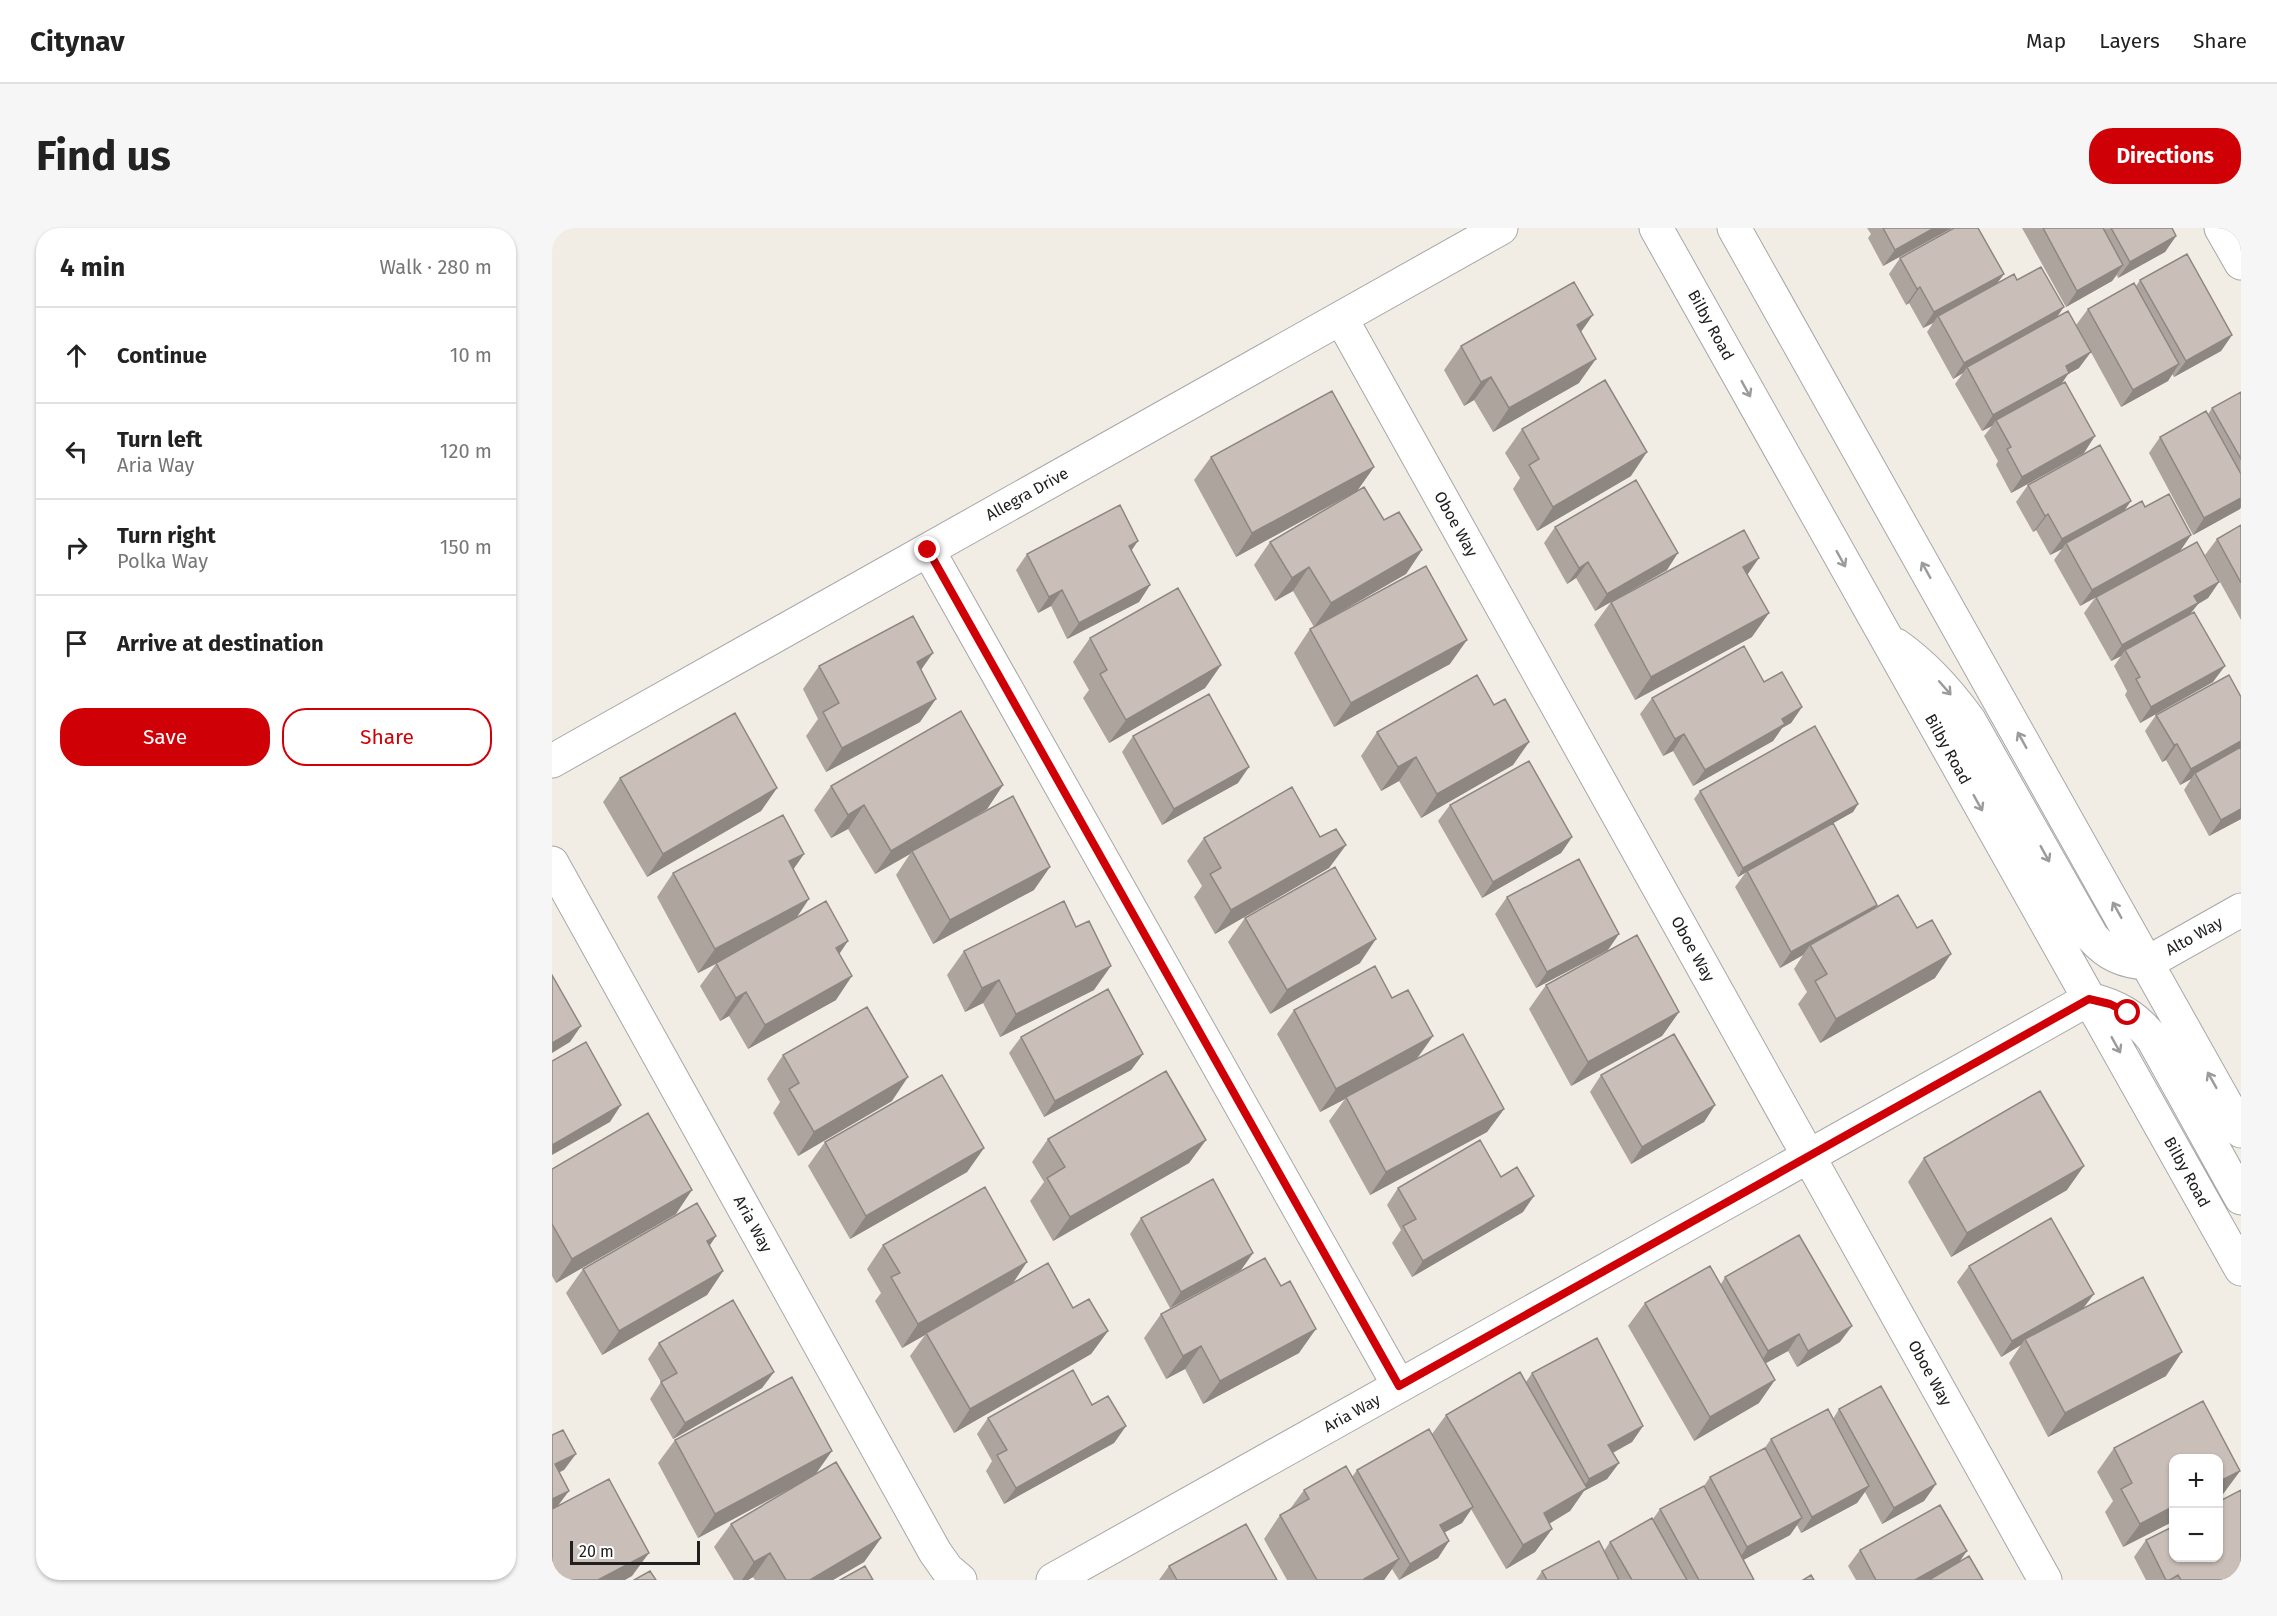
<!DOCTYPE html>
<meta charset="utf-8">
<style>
body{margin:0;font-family:"Fira Sans",sans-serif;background:#f6f6f6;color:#222}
.controls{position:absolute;right:18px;bottom:18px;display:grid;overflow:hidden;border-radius:12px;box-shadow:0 2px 4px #0004}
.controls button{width:54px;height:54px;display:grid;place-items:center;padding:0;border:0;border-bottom:2px solid #e0e0e0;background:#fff;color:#222;font:30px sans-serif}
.scale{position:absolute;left:18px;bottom:15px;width:130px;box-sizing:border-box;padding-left:6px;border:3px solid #202020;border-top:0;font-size:16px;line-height:21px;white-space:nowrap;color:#202020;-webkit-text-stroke:4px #fff;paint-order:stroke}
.stop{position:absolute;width:18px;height:18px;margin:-14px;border:4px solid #d00007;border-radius:50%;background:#fff}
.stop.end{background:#d00007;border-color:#fff;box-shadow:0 2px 6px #0008}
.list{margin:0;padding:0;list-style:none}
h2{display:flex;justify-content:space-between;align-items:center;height:78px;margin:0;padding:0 24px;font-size:26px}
h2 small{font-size:20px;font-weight:400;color:#767676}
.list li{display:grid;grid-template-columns:39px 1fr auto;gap:18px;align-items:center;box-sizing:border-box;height:96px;padding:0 24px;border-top:2px solid #e0e0e0}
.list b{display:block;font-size:22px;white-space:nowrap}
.list p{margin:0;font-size:20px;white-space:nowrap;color:#767676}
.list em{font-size:20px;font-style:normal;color:#767676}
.actions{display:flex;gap:12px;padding:18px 24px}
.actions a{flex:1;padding:14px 0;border:2px solid #d00007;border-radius:24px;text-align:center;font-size:21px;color:#d00007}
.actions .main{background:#d00007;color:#fff}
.icon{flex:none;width:33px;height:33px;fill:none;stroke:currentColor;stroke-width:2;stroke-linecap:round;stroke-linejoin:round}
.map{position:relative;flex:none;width:1689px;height:1352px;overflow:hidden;border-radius:24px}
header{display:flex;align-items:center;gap:36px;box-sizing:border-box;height:84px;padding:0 30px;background:#fff;border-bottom:2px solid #e0e0e0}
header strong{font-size:28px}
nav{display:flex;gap:33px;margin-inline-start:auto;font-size:21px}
.intro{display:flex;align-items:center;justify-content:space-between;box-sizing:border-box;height:144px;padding:0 36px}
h1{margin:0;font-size:42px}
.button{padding:15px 27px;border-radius:24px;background:#d00007;color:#fff;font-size:21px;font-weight:700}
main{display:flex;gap:36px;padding:0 36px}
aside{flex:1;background:#fff;border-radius:24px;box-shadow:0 2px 4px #0004}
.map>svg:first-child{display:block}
</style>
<header>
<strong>Citynav</strong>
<nav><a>Map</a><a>Layers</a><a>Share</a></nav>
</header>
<div class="intro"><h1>Find us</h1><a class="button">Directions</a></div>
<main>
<aside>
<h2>4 min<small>Walk · 280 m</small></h2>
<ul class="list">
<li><svg class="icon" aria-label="ahead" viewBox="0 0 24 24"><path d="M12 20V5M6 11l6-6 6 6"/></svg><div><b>Continue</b></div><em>10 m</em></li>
<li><svg class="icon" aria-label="left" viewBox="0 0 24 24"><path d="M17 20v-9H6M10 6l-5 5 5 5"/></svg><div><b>Turn left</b><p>Aria Way</p></div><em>120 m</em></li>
<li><svg class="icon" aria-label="right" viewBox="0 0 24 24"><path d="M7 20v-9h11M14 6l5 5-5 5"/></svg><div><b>Turn right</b><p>Polka Way</p></div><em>150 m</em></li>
<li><svg class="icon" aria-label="arrive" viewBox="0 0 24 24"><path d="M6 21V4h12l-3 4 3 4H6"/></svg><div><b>Arrive at destination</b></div></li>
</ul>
<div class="actions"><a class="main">Save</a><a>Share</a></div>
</aside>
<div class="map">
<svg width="1689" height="1352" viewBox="0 0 1689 1352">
<rect width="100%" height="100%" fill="#f1ede5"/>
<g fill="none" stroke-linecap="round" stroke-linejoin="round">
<defs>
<path id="minor" d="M1104,0l585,1041
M1182,0l507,903
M1669,0l20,35
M789,90l704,1262
M376,322l471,836
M1344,417c30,21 52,46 73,75l123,217c16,18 32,25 55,26l94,-53
M0,533l949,-533
M0,635l383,689 12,17 13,11
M501,1352l1036,-581c28,7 46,17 64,40l88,159"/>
</defs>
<use href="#minor" stroke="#a7a7a7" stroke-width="35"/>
<use href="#minor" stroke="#fff" stroke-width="33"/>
</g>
<path fill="#aea49e" d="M1315,0h85l-69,38 -15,-28 3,-4z
M1470,0h150l4,8 -11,16 -47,26 -1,-3 -5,6 -46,26z
M1348,30l104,16 -7,9 20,-3 39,38 23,50 -11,6 -6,9 22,70 -73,40 -15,-28 2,-4 -14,-25 8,-10 -10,5 -27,-47 8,-11 -10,6 -26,-47 6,-9 -10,5 -14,-25 -3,2 -17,-31z
M1588,52l92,55 -11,16 -47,26 -2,-3 -4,7 -47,26 -45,-82 12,-16 48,-23z
M909,118l118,37 -86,49 -19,-32 -10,6 -20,-36z
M1689,164v115l-1,2 -47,26 -44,-82 11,-16 48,-23 4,-6z
M970,201l109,47 -94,55 -24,-42 7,-11 -15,-25z
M659,229l163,10 -17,24 27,29 38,30 -16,24 -88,51 132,39 -116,63 -40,-74 16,-24 4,-2 -21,-36 -18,10 -21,-36 16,-23 86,-51 -120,66 -42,-77z
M1476,257l96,26 21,-4 46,28 -11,16 39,31 -11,16 -10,6 -8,10 23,68 -73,41 -15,-28 2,-4 -13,-25 7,-10 -10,5 -27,-48 11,-15 -15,8 -26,-46 8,-11 -12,6 -14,-25 -3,2 -17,-30z
M1689,297v95l-36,-65 12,-16z
M1003,299l112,43 -72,41 -19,-33 -9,6 -23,-41z
M475,326l123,31 -11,17 -72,37 -16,-33 -13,7 -22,-43z
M1195,347l5,62 -117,63 -41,-75 17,-23z
M538,410l131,27 -16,23 -96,55 -26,-45 6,-8 -16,-28z
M267,438l102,4 -1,52 -94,50 -20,-36 12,-17 -15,-30z
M1212,454l38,25 -11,16 -9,5 -9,13 -80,45 -20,-35 -10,5 -23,-42 12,-16z
M1689,469v122l-32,17 -25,-46 7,-11 -11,6 -14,-25 -4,2 -17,-31 11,-16z
M942,477l35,37 -16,23 -92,53 -22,-37 -18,10 -20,-35 16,-24z
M581,508l105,47 -76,42 -40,-73z
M68,550l157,10 -16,23 -114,66 -44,-75z
M451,557l-16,24 -34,20 81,61 -101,54 -37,-69 14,-21 -35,20 -27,-45 -17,9 -17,-28 17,-24z
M1148,563l158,13 -5,8 -20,11 42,85 60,70 -115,65 -22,-39 9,-12 -13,-23 9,-14 -23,13 -45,-81 11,-15 -8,5 -44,-78z
M898,577l122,32 -11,16 -79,45 -44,-77z
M768,609l26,8 -17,23 -114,66 -21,-37 8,-11 -15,-25 17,-23z
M252,626l-11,15 3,48 43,37 -3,46 -88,49 -19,-33 -9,5 -20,-35 16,-22 -18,9 -41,-76 16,-24z
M955,669l101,53 -72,38 -41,-74z
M693,690l115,45 -90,51 -42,-72z
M412,723l130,39 -94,47 -17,-34 -18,9 -18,-37z
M994,757l133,27 -17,24 -91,50 -42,-77z
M840,770l41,38 -16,23 87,50 -17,23 -117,63 -41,-74 16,-22 -25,13 -43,-78 17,-24z
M469,809l122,17 -12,16 -87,47 -35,-64z
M231,827l109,46 -94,55 -25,-43 7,-11 -13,-23z
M1049,847l114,30 -11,17 -73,42 -41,-72z
M496,911l158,1 -17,23 -136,78 -23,-40 14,-19 -12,-20z
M273,914l159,6 -17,24 -117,67 -42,-73z
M1372,930l143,32 -116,67 -43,-75z
M0,941l124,45 -120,69 -4,-7z
M949,949l22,35 -111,65 -20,-34 9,-13 -14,-25 11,-17z
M589,990l112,35 -12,17 -71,38 -40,-74z
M164,1008l-7,10 14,25 -16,24 -105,60 -36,-62 17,-24z
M331,1017l130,38 60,25 35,23 -17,23 -137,79 -44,-77 15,-21 -23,13 -27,-47 6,-8 -14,-24z
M1417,1038l114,43 83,67 -118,61 -39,-74 12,-18 -20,12 -44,-75z
M1173,1049l115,65 -43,25 -9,-16 -22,12 -7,40 -65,38 -66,-115 17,-23 76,-19z
M609,1086l138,39 -96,51 -18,-35 -19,10 -22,-41z
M107,1115l115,29 -12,16 -89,51 -23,-40 11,-17 -13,-23z
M980,1145l111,53 -11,16 -19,11 6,10 -12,16 -23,12 -14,20 -21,13 3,5 -17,23 -29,17 -35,-60 -9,14 -17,9 4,9 -11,17 -39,22 -7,-11 -8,11h-97l-23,-41 16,-24 10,-6 14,-19 48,-13 5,-7 75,-36 14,-19 80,-33z
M1651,1173l37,70 -17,23 -5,3v-39h-44v63l-51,26 -18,-35 8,-11 -16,-29 17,-24z
M540,1177l34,21 -12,17 -110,61 -18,-33 6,-10 -15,-27 11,-16z
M1287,1181l97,75 -12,17 -42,23 -17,-32 -8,11 -56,30 -4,-8 -7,10 -47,25 11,20h-218l6,-9 62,-20 6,-9 43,-23 7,-10 44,-23 6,-9 54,-28 7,-10 62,-20z
M123,1212l142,33 64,65 -17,24 -31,18h-78l-2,-3 -5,3h-14l-20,-33 17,-23 66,-39 -99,53 -40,-75z
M1594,1312l95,40h-95l-12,-23z
M1308,1322l99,13 24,17h-127l-8,-14z
M617,1338l108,14h-118z"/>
<path fill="#8d8681" d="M1382,0h18l-69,38 12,-16z
M1624,8l-11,16 -47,26 12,-16z
M1571,37l-11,16 -46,26 11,-16z
M1452,46l-12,16 -54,26 -5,7 -10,5 11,-16z
M1368,59l-11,16 -3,2 11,-16z
M1512,79l-12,17 -85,43 -4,6 -10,6 11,-16z
M1041,87l-17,24 1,-14z
M1680,107l-11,16 -47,26 12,-16z
M1539,124l-12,16 -11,6 -10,15 -62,31 -4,6 -10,5 11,-16 73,-49z
M1044,131l-17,24 -86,49 16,-24z
M1627,136l-11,17 -47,26 12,-17z
M939,149l-17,23 -10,6 17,-24z
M1543,208l-11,17 -73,40 11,-16z
M1095,224l-16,24 -94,55 16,-24z
M822,239l-17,24 -121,66 16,-24z
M1689,270v9l-1,2 -47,26 11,-17z
M1579,273l-11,16 -54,26 -4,6 -12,6 12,-16z
M1496,286l-12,16 -3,2 12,-16z
M1639,307l-11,16 -84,46 -16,9 12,-16z
M586,313l-11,16 2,-11z
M870,322l-16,24 -92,53 17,-24z
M1126,325l-11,17 -72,41 12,-17z
M1207,330l-16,23v-14z
M1036,334l-12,16 -9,6 12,-16z
M757,339l-16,24 -18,10 17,-23z
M1667,354l-11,16 -10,6 -12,15 -61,31 -4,6 -10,5 11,-16 72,-49z
M598,357l-11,17 -72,37 12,-16z
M510,362l-11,16 -13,7 11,-16z
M1217,385l-17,24 -117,63 16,-23z
M915,412l-17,24 -116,63 17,-24z
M381,425l-17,24 1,-15z
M669,437l-16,23 -96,55 17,-23z
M1673,438l-12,16 -73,41 11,-16z
M384,471l-16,23 -94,50 16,-24z
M1250,479l-11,16 -9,5 -9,13 -80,45 12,-16 77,-51z
M1132,506l-11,17 -10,5 12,-17z
M1689,513v10l-46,22 -4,6 -11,6 11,-16z
M977,514l-16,23 -92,53 16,-24z
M1625,516l-11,16 -4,2 12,-17z
M864,529l-17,24 -18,10 17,-24z
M697,539l-11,16 -76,42 12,-16z
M451,557l-16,24 -74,43 -1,-1 -2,3 -35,20 16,-23z
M225,560l-16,23 -114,66 16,-23z
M1306,576l-5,8 -115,65 5,-9z
M312,577l-16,24 -17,9 17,-23z
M1689,581v10l-32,17 12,-16z
M1020,609l-11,16 -79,45 11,-16z
M794,617l-17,23 -114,66 16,-24z
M252,626l-16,23 1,-16z
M498,639l-16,23 -101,54 17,-24z
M257,671l-16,24 -95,50 17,-24z
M1325,677l-11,16 -56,24 -7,10 -23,13 11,-16z
M1067,706l-11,16 -72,38 11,-16z
M824,711l-16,24 -90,51 17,-24z
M296,713l-16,24 4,-17z
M1399,726l-16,24 -115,65 16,-24z
M559,738l-17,24 -94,47 16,-23z
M300,748l-16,24 -88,49 17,-24z
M447,752l-16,23 -18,9 17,-24z
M194,764l-17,24 -9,5 16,-23z
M1127,784l-17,24 -91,50 17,-24z
M29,798l-11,16 -18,11v-10z
M881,808l-17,23 -70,38 -1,2 -25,13 16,-23z
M591,826l-12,16 -87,47 11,-16z
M356,849l-16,24 -94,55 16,-24z
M69,877l-11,17 -58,33v-10z
M1163,877l-11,17 -73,42 11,-17z
M952,881l-17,23 -117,63 16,-23z
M654,912l-17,23 -136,78 17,-24z
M432,920l-17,24 -117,67 16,-23z
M1532,938l-17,24 -116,67 16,-24z
M140,962l-16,24 -120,69 16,-24z
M982,968l-11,16 -111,65 11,-16z
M164,1008l-16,24 7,-19z
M701,1025l-12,17 -71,38 11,-16z
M475,1034l-16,24 -85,47 -1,2 -23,13 16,-24z
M171,1043l-16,24 -105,60 17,-24z
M1542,1066l-12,16 -57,29 -4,6 -20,12 11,-16z
M1300,1098l-12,16 -43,25 11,-16z
M764,1101l-17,24 -96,51 17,-23z
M556,1103l-17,23 -137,79 16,-24z
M1247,1106l-11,17 -31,17 11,-17z
M649,1118l-16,23 -19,10 17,-23z
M1630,1124l-16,24 -118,61 17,-24z
M222,1144l-12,16 -89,51 12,-16z
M1223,1152l-16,23 -65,38 16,-24z
M574,1198l-12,17 -110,61 12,-16z
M1091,1198l-11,16 -35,19 11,-16z
M280,1223l-17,24 -117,63 17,-24z
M24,1226l-12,16 -12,6 3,-12z
M1067,1235l-12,16 -23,12 -14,20 -43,26 17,-24 36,-21 9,-13z
M1688,1243l-17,23 -5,3v-15z
M1384,1256l-12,17 -42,23 12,-16z
M1317,1258l-12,17 -56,30 11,-16z
M17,1263l-12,16 -5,3v-11z
M1622,1278v15l-51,26 17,-23z
M921,1279l-11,16 -33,18 11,-16z
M1250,1290l-12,17 -54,29 11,-17z
M1000,1301l-17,23 -29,17 17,-24z
M329,1310l-17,24 -31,18h-23z
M897,1313l-11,17 -39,22 11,-16z
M1415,1323l-12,17 -22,12h-18z
M97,1325l-17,23 -7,4h-27z
M218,1325l-17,24 -5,3h-6l12,-18z
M847,1331l-15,21h-21z"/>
<path fill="#cabfb8" stroke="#8d8681" stroke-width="1.5" d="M1331,0h51l-39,22z
M1402,0h24l26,46 -70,38 -14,-25 -3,2 -17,-31z
M1491,0h60l20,37 -46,26z
M1559,0h61l4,8 -46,26z
M1635,26l45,81 -46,26 -46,-81z
M1489,39l23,40 -100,56 -26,-47 76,-42 3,6z
M1022,54l19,33 -16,10 19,34 -87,49 -18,-31 -10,5 -20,-36z
M1582,55l45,81 -46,26 -45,-81z
M1516,83l23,41 -25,14 3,7 -76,42 -26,-48z
M1053,152l42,72 -94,55 -24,-42 10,-6 -17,-30z
M1513,154l30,54 -73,41 -15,-28 4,-2 -15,-27z
M780,163l42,76 -122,66 -41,-76z
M1689,164v67l-29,-51z
M1654,183l35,63v24l-37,20 -44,-81z
M1548,217l31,56 -69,38 -14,-25 -3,2 -17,-31z
M1084,252l42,73 -71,41 -19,-32 -9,6 -24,-41z
M812,259l20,33 15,-8 23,38 -91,53 -22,-36 -17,11 -22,-36z
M1617,266l22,41 -99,55 -26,-47 76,-42 3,6z
M568,277l18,36 -9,5 21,39 -71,38 -17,-33 -13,7 -22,-43z
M1689,297v58l-24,-44z
M1192,302l15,28 -16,9 26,46 -118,64 -40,-75z
M1645,314l22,40 -25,14 4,7 -76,42 -26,-48z
M874,338l41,74 -116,63 -41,-74z
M626,360l43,77 -95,55 -26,-46 7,-4 -17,-32z
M1642,384l31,54 -74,41 -15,-28 4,-2 -15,-27z
M361,388l20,37 -16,9 19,37 -94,49 -19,-36 16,-9 -20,-37z
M1192,418l20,36 18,-10 20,35 -20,12 3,5 -80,46 -21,-36 -9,5 -23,-41z
M925,447l17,30 11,-6 24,43 -92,52 -21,-37 -18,10 -21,-35z
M1677,447l12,22v44l-50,28 -14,-25 -3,1 -18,-30z
M657,466l40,73 -75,42 -41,-73z
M409,483l42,74 -112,66 -27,-46 -16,10 -17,-29z
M183,485l42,75 -114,66 -43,-76z
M1263,498l43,78 -115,64 -43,-77z
M1689,519v62l-20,11 -26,-47z
M977,533l43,76 -79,45 -43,-77z
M740,559l28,50 16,-8 10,16 -115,65 -21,-36 11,-6 -17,-30z
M461,568l37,71 -100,53 -38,-69z
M231,587l21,39 -15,7 20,38 -94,50 -42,-76z
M1281,595l44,82 -86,47 -44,-81z
M1027,631l40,75 -72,38 -40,-75z
M783,639l41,72 -89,51 -42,-72z
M1346,667l19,33 15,-8 19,34 -115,65 -21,-38 12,-7 -17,-29z
M274,673l22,40 -12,7 16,28 -87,49 -19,-33 -10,6 -20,-35z
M512,673l12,26 13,-6 22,45 -95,48 -17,-34 -17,8 -18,-37z
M1085,707l42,77 -91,50 -42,-77z
M823,738l17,32 16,-8 25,46 -97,53 -42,-79z
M0,747l29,51 -29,17z
M556,761l35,65 -88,47 -34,-64z
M315,779l41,70 -94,55 -25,-43 10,-6 -16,-28z
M911,806l41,75 -118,63 -40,-75z
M1122,806l41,71 -73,42 -41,-72z
M34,814l35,63 -69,40v-84z
M614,843l40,69 -136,77 -23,-39 18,-11 -17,-28z
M390,847l42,73 -118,68 -41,-74z
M1488,863l44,75 -117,67 -43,-75z
M96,885l44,77 -120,69 -20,-35v-55z
M928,912l21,37 16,-10 17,29 -111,65 -20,-35 13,-7 -18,-31z
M661,951l40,74 -72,39 -40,-74z
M433,959l42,75 -109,62 -27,-47 9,-4 -17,-28z
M145,975l19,33 -9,5 16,30 -104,60 -36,-62z
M1499,990l43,76 -82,47 -43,-75z
M1247,1007l53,91 -44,25 -9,-17 -31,17 -43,-74z
M713,1030l16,28 9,-5 26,48 -96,52 -19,-35 -18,10 -22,-42z
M496,1035l25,45 16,-9 19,32 -138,78 -44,-76z
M1158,1038l65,114 -65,37 -65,-114z
M1591,1049l39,75 -117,61 -40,-74z
M181,1072l41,72 -89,51 -24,-41 16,-9 -18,-30z
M1045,1110l46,88 -35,19 11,18 -30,16 -57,-106z
M521,1142l19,35 16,-9 18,30 -110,62 -19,-33 10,-5 -19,-32z
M968,1144l67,116 -43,25 8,16 -29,16 -77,-130z
M240,1149l40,74 -117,63 -40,-74z
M1329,1158l55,98 -42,24 -55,-99z
M1651,1173l37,70 -22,11v-24h-44v48l-34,18 -19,-35 11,-6 -18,-35z
M1276,1181l41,77 -57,31 -41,-78z
M877,1201l44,78 -33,18 9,16 -39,23 -53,-94z
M11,1202l13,24 -21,10 14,27 -17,8v-64z
M1213,1220l37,70 -55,29 -37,-70z
M284,1234l45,76 -71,42h-24l-16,-27 -16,9 -23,-38z
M794,1238l53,93 -35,20v1h-47l-37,-65 29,-16 -5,-9z
M57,1251l40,74 -51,27h-46v-71z
M1152,1258l50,94h-55l-39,-71z
M1689,1262v90h-60l-3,-5 -8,5h-4l-20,-40 28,-14v31h44v-55z
M1388,1277l27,46 -52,29h-39l-16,-30z
M1100,1290l35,62h-55l-22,-38z
M694,1296l31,56h-100l-8,-14z
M1047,1313l20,39h-72l-5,-9z
M1417,1328l14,24h-54z
M313,1338l8,14h-33z
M98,1343l6,9h-22z
M1259,1347l3,5h-11z"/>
<defs><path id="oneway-shaft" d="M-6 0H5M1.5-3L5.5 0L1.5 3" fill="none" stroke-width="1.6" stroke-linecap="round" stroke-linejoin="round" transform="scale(1.5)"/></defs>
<g stroke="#9b9b9b">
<use href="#oneway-shaft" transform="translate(1194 161) rotate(61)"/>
<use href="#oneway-shaft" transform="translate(1289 331) rotate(61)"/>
<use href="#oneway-shaft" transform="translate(1374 342) rotate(-119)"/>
<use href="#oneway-shaft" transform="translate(1393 460) rotate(49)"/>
<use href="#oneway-shaft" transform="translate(1470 512) rotate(-119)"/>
<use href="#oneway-shaft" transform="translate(1426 575) rotate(61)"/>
<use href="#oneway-shaft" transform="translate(1493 626) rotate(61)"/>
<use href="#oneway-shaft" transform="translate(1565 682) rotate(-119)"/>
<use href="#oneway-shaft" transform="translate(1564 817) rotate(61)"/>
<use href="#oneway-shaft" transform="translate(1660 852) rotate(-119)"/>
</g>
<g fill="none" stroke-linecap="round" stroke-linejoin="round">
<path stroke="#d00007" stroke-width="8" d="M376,322l471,836 690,-387 21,5 18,9"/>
</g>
<g text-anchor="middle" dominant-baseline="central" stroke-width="4.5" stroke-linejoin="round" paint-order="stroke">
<g font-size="16" fill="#202020" stroke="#fff">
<text transform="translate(1159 97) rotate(61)">Bilby Road</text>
<text transform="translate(475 266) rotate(-29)">Allegra Drive</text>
<text transform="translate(904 296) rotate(61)">Oboe Way</text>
<text transform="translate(1396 521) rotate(61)">Bilby Road</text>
<text transform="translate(1642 708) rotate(-29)">Alto Way</text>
<text transform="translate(1141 721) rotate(61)">Oboe Way</text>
<text transform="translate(1635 944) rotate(61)">Bilby Road</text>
<text transform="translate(201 996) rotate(61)">Aria Way</text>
<text transform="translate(1378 1145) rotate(61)">Oboe Way</text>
<text transform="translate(800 1185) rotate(-29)">Aria Way</text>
</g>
</g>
</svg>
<div class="controls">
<button>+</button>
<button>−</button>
</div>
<div class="scale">20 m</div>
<div class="stop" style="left:1576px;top:785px"></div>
<div class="stop end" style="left:376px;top:322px"></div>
</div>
</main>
